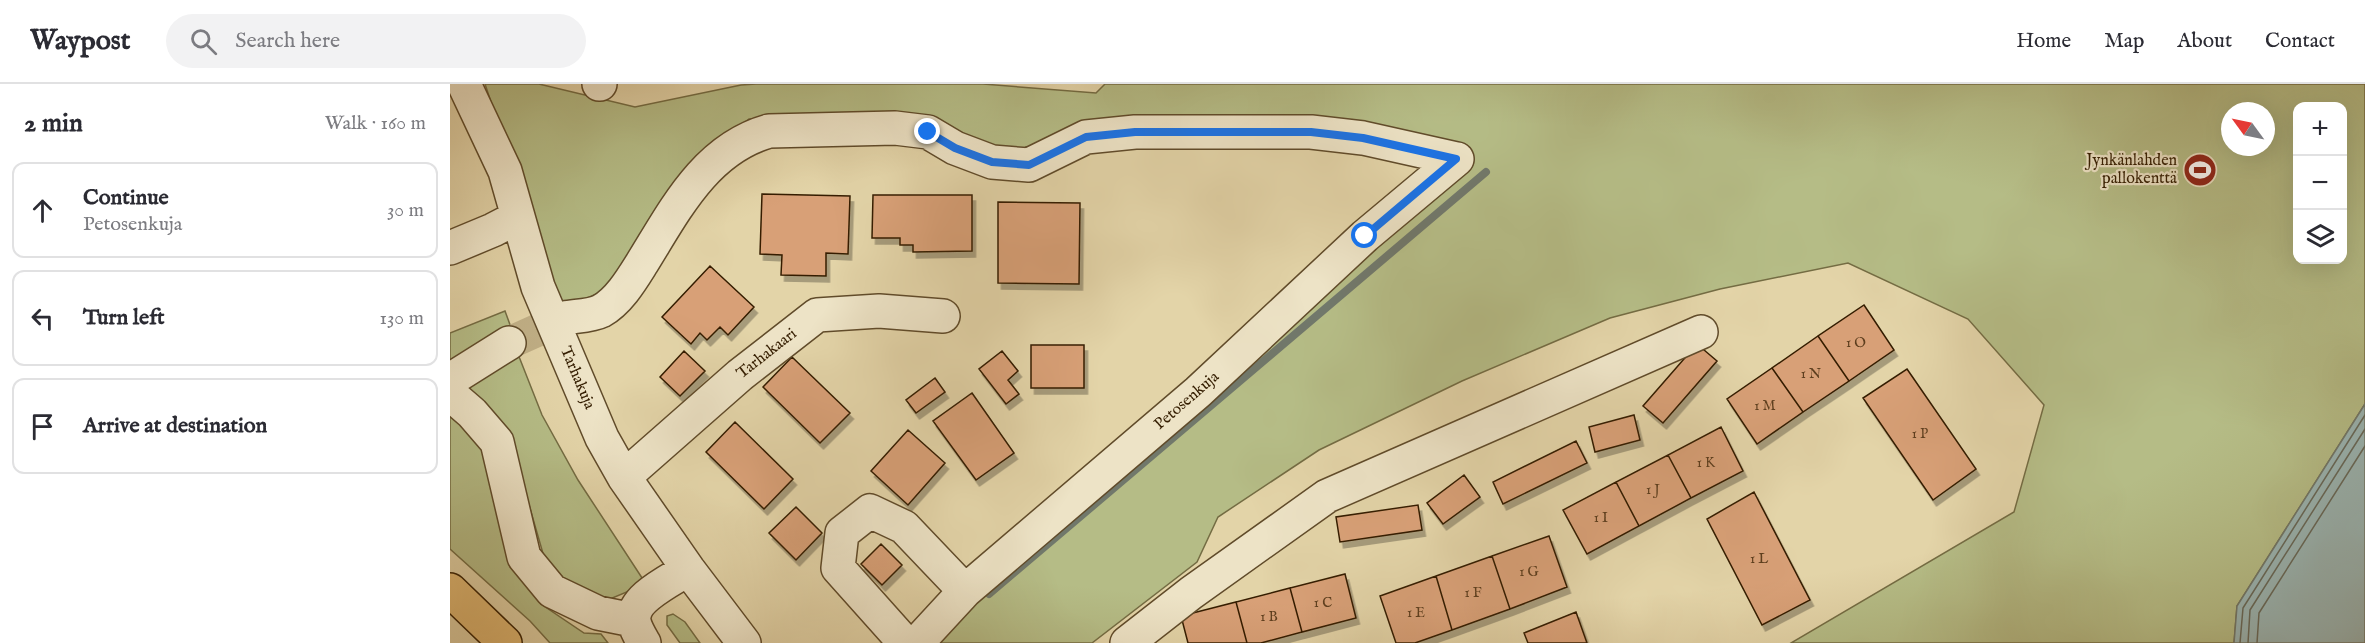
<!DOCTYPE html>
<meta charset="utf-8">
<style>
body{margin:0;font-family:"IM FELL English",serif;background:#f2f2f3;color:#2b2b33}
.controls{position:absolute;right:18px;top:18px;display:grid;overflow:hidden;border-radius:12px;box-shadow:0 6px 24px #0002}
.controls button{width:54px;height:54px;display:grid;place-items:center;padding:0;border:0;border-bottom:2px solid #e1e1e2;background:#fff;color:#2b2b33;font:30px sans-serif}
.compass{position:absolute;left:1771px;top:18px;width:54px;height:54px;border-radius:50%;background:#fff;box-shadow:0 6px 24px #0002;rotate:303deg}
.stop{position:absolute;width:18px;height:18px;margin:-14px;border:4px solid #1a73e8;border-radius:50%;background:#fff}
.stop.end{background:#1a73e8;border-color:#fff;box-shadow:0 2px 6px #0008}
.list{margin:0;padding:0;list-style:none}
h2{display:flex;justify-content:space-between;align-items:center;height:78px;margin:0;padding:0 24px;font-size:26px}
h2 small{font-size:20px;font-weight:400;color:#7c7c81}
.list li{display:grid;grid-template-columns:39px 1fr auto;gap:18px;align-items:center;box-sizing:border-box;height:96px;margin:0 12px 12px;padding:0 12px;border:2px solid #e1e1e2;border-radius:12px}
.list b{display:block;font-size:22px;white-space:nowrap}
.list p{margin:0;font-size:20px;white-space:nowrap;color:#7c7c81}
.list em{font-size:20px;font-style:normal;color:#7c7c81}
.icon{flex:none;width:33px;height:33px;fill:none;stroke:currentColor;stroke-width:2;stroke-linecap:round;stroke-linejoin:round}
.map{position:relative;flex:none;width:1915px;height:559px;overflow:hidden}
header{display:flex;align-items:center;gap:36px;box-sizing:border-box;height:84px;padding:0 30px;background:#fff;border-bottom:2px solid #e1e1e2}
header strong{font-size:28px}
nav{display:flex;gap:33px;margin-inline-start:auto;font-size:21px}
.search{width:420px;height:54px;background:#f2f2f3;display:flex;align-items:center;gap:15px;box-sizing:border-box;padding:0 21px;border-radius:33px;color:#7c7c81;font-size:22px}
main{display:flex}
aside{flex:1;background:#fff}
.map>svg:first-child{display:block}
</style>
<header>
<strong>Waypost</strong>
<div class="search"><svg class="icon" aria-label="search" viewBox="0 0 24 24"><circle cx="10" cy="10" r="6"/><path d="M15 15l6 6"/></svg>Search here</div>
<nav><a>Home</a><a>Map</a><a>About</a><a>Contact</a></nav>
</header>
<main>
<aside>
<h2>2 min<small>Walk · 160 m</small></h2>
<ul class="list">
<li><svg class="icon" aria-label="ahead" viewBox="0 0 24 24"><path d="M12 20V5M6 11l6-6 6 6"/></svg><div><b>Continue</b><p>Petosenkuja</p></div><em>30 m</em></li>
<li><svg class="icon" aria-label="left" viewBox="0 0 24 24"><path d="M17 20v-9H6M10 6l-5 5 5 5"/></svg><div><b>Turn left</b></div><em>130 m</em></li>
<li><svg class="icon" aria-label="arrive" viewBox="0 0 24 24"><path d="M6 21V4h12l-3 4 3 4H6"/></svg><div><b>Arrive at destination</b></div></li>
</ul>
</aside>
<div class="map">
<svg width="1915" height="559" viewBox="0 0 1915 559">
<defs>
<filter id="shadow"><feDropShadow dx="3.5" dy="6" stdDeviation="0" flood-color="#0004"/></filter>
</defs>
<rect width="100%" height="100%" fill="#e3d4a8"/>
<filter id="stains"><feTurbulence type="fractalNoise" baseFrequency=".00333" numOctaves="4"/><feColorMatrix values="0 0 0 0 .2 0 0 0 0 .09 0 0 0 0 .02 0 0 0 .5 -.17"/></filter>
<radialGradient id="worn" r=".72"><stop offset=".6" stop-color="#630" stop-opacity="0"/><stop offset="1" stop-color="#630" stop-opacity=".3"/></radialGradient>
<path fill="#b5bc86" stroke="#746c43" stroke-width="1.5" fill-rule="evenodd" d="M35,0h54l96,23 106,-22 15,-1h227l113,9 9,-9h1260v320l-128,202 -3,37h-443l223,-131 30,-107 -76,-86 -120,-56 -128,26 -110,29 -148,63 -143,69 -101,67 -21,45 -105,81h-163l517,-457 -11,-47 -97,-18 -315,33 -55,-14 -42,-20 -177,-1 -60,47 -79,122 -50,22zM1848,22h44v154h-44zM1780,27h36v36h-36z
M55,227l8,22 -63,40v-40z
M66,265l26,66 36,65 68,104 -36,15 -37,-6 -29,-36 -19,-66 -73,-105z
M0,329l27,21 19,40 15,70 30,60 43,29 17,1 7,9h-58l-20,-22 -80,-72z
M223,530l12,8 15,21h-20l-13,-18v-9z"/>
<path fill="#9ab5b3" stroke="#71786b" stroke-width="1.5" d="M1915,320v239h-131l3,-37z"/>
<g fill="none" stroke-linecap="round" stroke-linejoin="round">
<path stroke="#67695a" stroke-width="1.5" d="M1790,559l3,-35 122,-193
M1798,559l2,-33 115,-181
M1807,559l2,-30 106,-167"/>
<path stroke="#71786b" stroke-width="8" d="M539,510l497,-422"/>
</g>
<path fill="#d8a077" stroke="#341d00" stroke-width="1.5" filter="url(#shadow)" d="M312,110l88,2 -2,58 -22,-1v23l-45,-1 1,-20 -22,-1z
M423,111h99v56l-59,1v-7h-13v-7h-28z
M548,118l82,1 -1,81 -81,-1z
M260,182l44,41 -26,28 -8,-8 -13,13 -7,-7 -9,11 -29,-27z
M1414,221l30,45 -45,31 -31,-45z
M1368,252l31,45 -46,31 -31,-44z
M1247,260l20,17 -54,62 -20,-17z
M581,261h53v43h-53z
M234,267l21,20 -25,25 -20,-19z
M552,267l16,20 -10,9 11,14 -13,10 -27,-35z
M342,273l58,56 -30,30 -57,-56z
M1322,284l31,44 -46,32 -30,-45z
M1457,285l69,100 -43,31 -70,-102z
M485,294l10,14 -29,21 -10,-13z
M522,309l42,60 -38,27 -43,-59z
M1184,331l6,25 -45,12 -6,-25z
M285,338l58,57 -29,30 -58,-57z
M1271,343l22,44 -52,27 -23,-43z
M458,346l37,33 -37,42 -37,-34z
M1126,357l11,22 -84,41 -10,-22z
M1218,371l23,43 -52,28 -23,-44z
M1014,391l16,22 -37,27 -16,-21z
M1166,398l23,44 -52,28 -24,-44z
M1304,408l56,108 -48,25 -55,-106z
M968,421l4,25 -82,12 -4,-25z
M346,423l26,26 -26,27 -27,-27z
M1099,452l18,51 -57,22 -18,-53z
M431,460l21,21 -20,20 -21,-21z
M1042,472l18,53 -58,21 -16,-54z
M895,490l11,44 -54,14 -12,-44z
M986,492l16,54 -37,13h-19l-16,-47z
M840,504l12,44 -41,11h-14l-11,-41z
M786,518l11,41h-59l-7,-27z
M1126,528l11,31h-59l-4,-10z"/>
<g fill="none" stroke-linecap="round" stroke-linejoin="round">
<path stroke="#c0af86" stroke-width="33" stroke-dasharray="33 16" stroke-linecap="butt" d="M59,259l56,-25"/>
<defs>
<path id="minor" d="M14,0l41,87 33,116 64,151 22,39 64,92 56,74
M149,0h1
M0,164l43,-18 25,-13
M115,234c10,-2 26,-2 36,-7 18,-10 31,-32 41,-48 33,-53 63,-114 127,-132l126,-3 33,4 27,16 37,14 37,3 57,-28 49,-5h176l52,6 94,21
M0,296l59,-37
M0,310l22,19 25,29 27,115 28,34 46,22 35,7
M174,393l116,-102 77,-60 62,-4 64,5
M194,559c-4,-7 -9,-15 -10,-22 -3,-23 38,-41 54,-52
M455,559l-67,-75 4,-35 28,-22 34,16 61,64
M467,559l48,-52 233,-199 167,-156 92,-77
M677,559l64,-50 136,-97 374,-164"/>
<path id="major" d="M0,506l55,53"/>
</defs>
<use href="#minor" stroke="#604b2a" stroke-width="36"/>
<use href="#major" stroke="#341d00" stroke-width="36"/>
<use href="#minor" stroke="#ede3c6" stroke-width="33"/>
<use href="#major" stroke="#e2ba74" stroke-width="33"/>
</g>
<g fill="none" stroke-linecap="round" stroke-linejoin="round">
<path stroke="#1a73e8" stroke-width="8" d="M478,48l27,16 37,14 37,3 57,-28 49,-5h176l52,6 93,21 -91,77"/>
</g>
<defs>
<symbol id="stadium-disc" viewBox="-11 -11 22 22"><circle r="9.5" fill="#8f2418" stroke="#ede3c6"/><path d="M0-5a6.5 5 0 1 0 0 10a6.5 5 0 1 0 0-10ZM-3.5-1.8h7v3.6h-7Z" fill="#fff"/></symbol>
</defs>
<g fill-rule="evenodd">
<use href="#stadium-disc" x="1731" y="67" width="38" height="38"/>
</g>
<g text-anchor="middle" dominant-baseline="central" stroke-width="4.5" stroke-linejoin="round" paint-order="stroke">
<g font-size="14" fill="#5d3e1e">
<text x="1406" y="259">1 O</text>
<text x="1361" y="290">1 N</text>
<text x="1315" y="322">1 M</text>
<text x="1470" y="350">1 P</text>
<text x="1256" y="379">1 K</text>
<text x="1203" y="406">1 J</text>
<text x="1151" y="434">1 I</text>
<text x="1309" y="475">1 L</text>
<text x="1079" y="488">1 G</text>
<text x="1023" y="509">1 F</text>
<text x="873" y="519">1 C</text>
<text x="966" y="529">1 E</text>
<text x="819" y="533">1 B</text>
</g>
<g font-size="16" fill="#341d00" stroke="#ede3c6" text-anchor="end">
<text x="1727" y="77">Jynkänlahden<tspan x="1727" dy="18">pallokenttä</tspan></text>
</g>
<g font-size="16" fill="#341d00" stroke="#ede3c6">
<text transform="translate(317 270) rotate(-38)">Tarhakaari</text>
<text transform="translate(127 294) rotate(67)">Tarhakuja</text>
<text transform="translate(737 317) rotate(-41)">Petosenkuja</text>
</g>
</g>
<rect width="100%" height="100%" filter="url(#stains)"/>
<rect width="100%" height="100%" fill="url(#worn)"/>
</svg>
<div class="controls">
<button>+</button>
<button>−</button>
<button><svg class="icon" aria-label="layers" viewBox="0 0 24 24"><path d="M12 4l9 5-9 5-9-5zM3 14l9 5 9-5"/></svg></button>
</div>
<svg class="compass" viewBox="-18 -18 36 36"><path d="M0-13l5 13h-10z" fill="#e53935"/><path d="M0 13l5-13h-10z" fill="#7c7c81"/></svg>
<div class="stop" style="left:915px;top:152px"></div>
<div class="stop end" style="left:478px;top:48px"></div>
</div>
</main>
